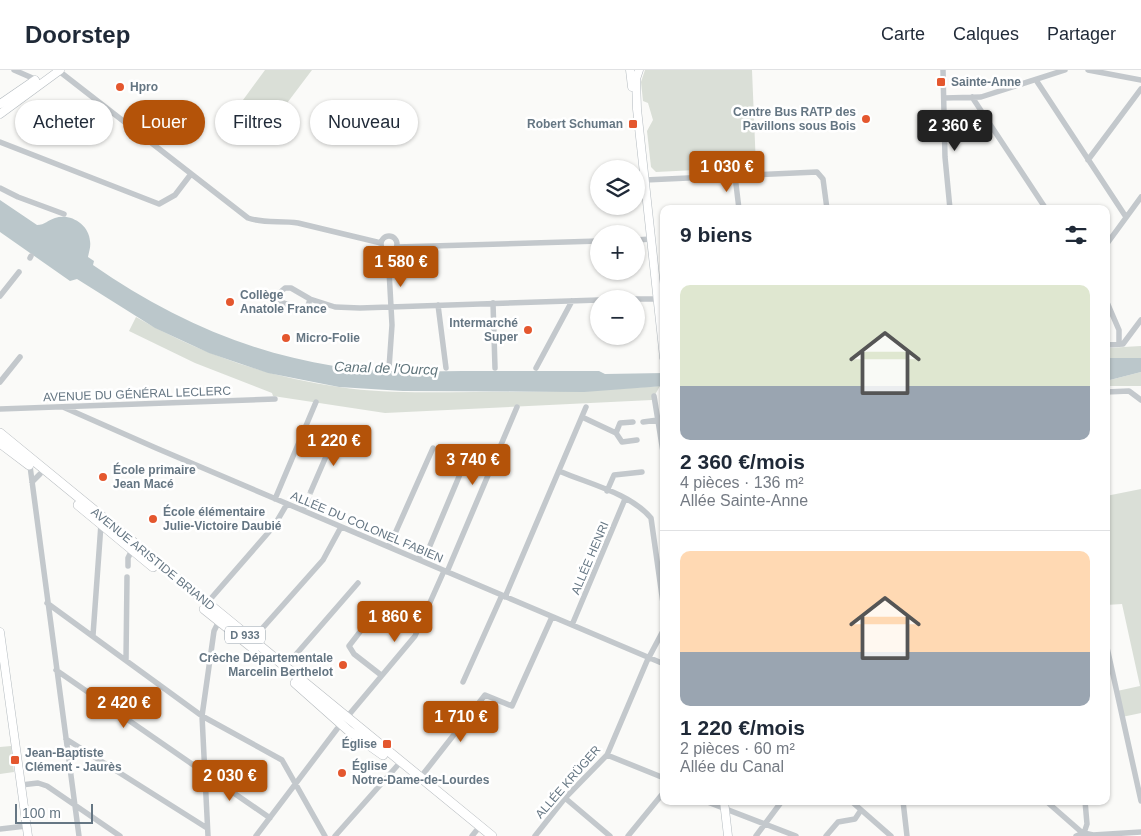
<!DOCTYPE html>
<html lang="fr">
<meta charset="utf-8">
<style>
:root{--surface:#fff;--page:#f2f2f3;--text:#1f2937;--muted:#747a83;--line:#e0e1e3;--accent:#b45309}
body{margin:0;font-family:Helvetica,sans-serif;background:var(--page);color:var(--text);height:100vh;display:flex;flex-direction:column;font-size:19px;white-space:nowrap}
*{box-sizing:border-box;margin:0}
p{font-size:16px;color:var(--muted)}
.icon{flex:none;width:28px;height:28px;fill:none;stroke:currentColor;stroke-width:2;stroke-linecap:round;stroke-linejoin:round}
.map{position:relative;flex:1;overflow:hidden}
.sheet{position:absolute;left:660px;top:135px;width:450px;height:600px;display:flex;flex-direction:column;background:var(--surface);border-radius:10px;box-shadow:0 1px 4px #0004}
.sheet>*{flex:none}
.top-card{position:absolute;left:15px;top:30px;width:475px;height:45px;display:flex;gap:10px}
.buttons{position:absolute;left:590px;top:90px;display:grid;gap:10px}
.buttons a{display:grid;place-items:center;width:55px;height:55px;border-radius:50%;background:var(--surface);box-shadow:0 1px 4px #0004;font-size:25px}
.scale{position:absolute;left:15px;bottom:12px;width:78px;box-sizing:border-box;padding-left:5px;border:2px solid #657683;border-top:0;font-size:14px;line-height:18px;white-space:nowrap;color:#657683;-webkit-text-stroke:4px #fff;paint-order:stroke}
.price{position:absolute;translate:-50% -42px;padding:0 11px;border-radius:5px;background:var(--accent);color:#fff;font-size:16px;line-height:32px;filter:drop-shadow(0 1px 2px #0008)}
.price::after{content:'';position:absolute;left:50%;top:30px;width:15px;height:11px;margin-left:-8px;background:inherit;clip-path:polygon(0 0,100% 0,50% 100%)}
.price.current{background:#222;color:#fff}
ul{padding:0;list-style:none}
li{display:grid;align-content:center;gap:10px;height:265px;padding:0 20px}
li+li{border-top:1px solid var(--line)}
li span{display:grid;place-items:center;height:155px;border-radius:10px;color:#555}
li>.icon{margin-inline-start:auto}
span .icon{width:90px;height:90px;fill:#fffc;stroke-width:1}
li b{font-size:21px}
h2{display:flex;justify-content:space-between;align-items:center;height:60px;padding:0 20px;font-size:21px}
.tag{padding:0 18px;border-radius:22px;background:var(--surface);box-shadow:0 1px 4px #0004;font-size:18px;line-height:45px}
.tag.current{background:var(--accent);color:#fff}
header{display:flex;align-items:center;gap:30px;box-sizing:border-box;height:70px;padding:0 25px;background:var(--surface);border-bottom:1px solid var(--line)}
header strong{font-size:24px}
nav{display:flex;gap:28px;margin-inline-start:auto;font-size:18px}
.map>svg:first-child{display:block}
</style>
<header>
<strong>Doorstep</strong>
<nav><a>Carte</a><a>Calques</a><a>Partager</a></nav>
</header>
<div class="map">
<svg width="1141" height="766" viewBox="0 0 1141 766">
<rect width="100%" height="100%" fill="#fafaf8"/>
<path fill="#dadfd7" d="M265,0h47l-40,53 -29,-23z
M645,0h107l4,97 -100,5 -5,-5 -4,-36 6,-11 -5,-17 -5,-2 -2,-19z
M136,247c63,36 131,60 203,70 45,7 91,5 136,5 62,0 123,-1 185,-6l-8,14 -267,13 -112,-17 -1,-3 -77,-30 -66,-32z
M1141,276v12h-35v-10z
M1141,302v14h-35v-5z
M1141,419v224l-19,4 -5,-26 23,-5 -18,-82 -16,1v-109z
M11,676l3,26 -14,2v-27z"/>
<path fill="#bbc7cb" d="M0,130l37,25c8,0 11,-5 18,-7 16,-5 34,7 35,23 1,6 -1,10 -2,16l6,4 -1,4c73,51 152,87 241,101 43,6 86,6 129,5 45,0 91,0 136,0l6,3 59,-1v13l-80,6 -181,-1 -64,-4 -71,-14 -59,-20 -54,-25 -78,-49 -7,2 -70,-49z
M1106,288h35v14l-35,9z"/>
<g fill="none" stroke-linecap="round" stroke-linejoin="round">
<path stroke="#d5d9db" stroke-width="5.5" stroke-dasharray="5.5 3" stroke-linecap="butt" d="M307,432l4,-11"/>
<defs>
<path id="secondary" d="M630,0l2,17
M639,0l-3,9 1,30 27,249
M0,34l35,-24
M0,44l60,-44
M0,562l28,204
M724,731l4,35"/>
<path id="primary" d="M0,363l492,403
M0,373l29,22
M78,435l75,62
M204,539l50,40
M295,613l54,48 34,24"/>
</defs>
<use href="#secondary" stroke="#b3babf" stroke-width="9"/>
<use href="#primary" stroke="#b5babe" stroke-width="10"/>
<path stroke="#c3c8cc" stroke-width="5.5" d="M14,0l23,10
M943,0l2,87 5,52
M1088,0l53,10
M59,1l189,147c17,6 33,2 50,5l83,20
M1036,10l90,137
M972,27l74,112
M944,28l37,-1 84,-27
M0,72l159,62 16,-9 16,-21
M1088,90l53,-71
M735,106l4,33
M645,110l172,-8 6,7 4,30
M0,118l18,9 46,17
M381 174a8 8 0 1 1 16 0a8 8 0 1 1-16 0Z
M636,170l15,-1
M1106,175l35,-48
M397,177l202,-6
M388,182l4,73 -3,43
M30,188l1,-2
M0,226l19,-24
M310,229l-19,-11h-6l-9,8 7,7 20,6 5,-3 2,-7 25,8 25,1 239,-8
M636,229h20
M1106,230l13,30v14
M493,233l2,65
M438,235l8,63
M1106,275l17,-1 18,-24
M536,298l36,-67
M0,312l20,-25
M1106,322l23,-1 12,9
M654,326l10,62
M63,337l93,41 508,216
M0,339l275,-10
M582,347l34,16
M633,352l-13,1 -4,10 6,9 15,-2
M643,352l15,-2
M30,396l49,370
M559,401c30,13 71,22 92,47l13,92
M32,412l8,-8
M311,421l23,-53 9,-6
M607,421l7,-16 28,-3
M275,429l41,-97
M303,440l4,-8
M389,477l44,-99
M418,489l11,-11 37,-88 -1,-4 -12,-5
M128,496v-8l4,-8
M447,502l70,-165
M505,527l81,-190
M47,533l155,113 80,44 43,76
M207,533l67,-77 13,-22
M373,545l-24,31 5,8 27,21
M572,555l53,-126
M93,565l8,-111
M252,570l71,-80 18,-33
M1106,573l35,158
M126,590l1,-83
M285,597l73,-84
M56,600l214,148
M463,612l39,-87
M66,669l141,89
M607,685l57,23
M420,708l65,-83 27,11 40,-89
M21,715l17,-2 9,3 73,50
M565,728l45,38
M705,731l91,35
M851,731l40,35
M903,731l4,35
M1046,731l40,35
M0,759l26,-3
M1084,763l3,-9 -2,-23
M208,766l-6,-120 12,-85 5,-10
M256,766l81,-107 78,-93 29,-65
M335,766l62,-70
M472,766l4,-5
M535,766l30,-38 42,-43 40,-94 17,-32
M628,766l36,-44
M756,766l26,-35
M826,766l12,-14 17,-3 6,-9
M1076,766l8,-3 9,2 48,-3"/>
<use href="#secondary" stroke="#fff" stroke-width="8"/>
<use href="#primary" stroke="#fff" stroke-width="9"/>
</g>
<g fill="#e4572e" stroke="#fff" stroke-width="2">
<rect x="936" y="7" width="10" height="10" rx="2.5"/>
<circle cx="120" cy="17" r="5"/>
<circle cx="866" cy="49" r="5"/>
<rect x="628" y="49" width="10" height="10" rx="2.5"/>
<circle cx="230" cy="232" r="5"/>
<circle cx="528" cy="260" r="5"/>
<circle cx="286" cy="268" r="5"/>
<circle cx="103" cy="407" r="5"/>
<circle cx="153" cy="449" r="5"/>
<circle cx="343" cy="595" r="5"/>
<rect x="382" y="669" width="10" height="10" rx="2.5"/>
<rect x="10" y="685" width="10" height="10" rx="2.5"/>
<circle cx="342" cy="703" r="5"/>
</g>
<g text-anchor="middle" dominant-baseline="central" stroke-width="5" stroke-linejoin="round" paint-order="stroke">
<rect fill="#fff" stroke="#939fa8" stroke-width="1" x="225" y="556.5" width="40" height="17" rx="4"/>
<g font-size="11" font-weight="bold" fill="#657683">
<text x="245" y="565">D 933</text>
</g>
<g font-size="12" font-weight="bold" fill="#657683" stroke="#fff" text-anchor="start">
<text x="951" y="12">Sainte-Anne</text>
<text x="130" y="17">Hpro</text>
<text x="856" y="42" text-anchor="end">Centre Bus RATP des<tspan x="856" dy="14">Pavillons sous Bois</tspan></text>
<text x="623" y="54" text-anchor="end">Robert Schuman</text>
<text x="240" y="225">Collège<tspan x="240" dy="14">Anatole France</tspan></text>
<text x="518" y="253" text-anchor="end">Intermarché<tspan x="518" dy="14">Super</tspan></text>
<text x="296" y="268">Micro-Folie</text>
<text x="113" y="400">École primaire<tspan x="113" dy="14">Jean Macé</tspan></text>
<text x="163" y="442">École élémentaire<tspan x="163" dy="14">Julie-Victoire Daubié</tspan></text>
<text x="333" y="588" text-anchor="end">Crèche Départementale<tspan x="333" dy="14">Marcelin Berthelot</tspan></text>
<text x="377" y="674" text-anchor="end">Église</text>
<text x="25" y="683">Jean-Baptiste<tspan x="25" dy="14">Clément - Jaurès</tspan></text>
<text x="352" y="696">Église<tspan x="352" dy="14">Notre-Dame-de-Lourdes</tspan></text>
</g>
<g font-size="12" fill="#657683" stroke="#fff">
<text transform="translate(137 324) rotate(-2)">AVENUE DU GÉNÉRAL LECLERC</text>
<text transform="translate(367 457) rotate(23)">ALLÉE DU COLONEL FABIEN</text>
<text transform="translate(590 488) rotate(-67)">ALLÉE HENRI</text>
<text transform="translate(153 489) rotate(39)">AVENUE ARISTIDE BRIAND</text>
<text transform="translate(568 712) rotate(-49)">ALLÉE KRÜGER</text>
</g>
<g font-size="14" font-style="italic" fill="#60757c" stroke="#fff">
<text transform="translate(386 298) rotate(2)">Canal de l'Ourcq</text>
</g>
</g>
</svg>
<div class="buttons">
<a><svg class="icon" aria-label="layers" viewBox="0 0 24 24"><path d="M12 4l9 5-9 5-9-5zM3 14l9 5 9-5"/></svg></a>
<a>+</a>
<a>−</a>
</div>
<div class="scale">100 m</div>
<b class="price current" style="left:955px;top:82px">2 360 €</b>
<b class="price" style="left:727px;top:123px">1 030 €</b>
<b class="price" style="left:401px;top:218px">1 580 €</b>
<b class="price" style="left:334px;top:397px">1 220 €</b>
<b class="price" style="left:473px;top:416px">3 740 €</b>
<b class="price" style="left:395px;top:573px">1 860 €</b>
<b class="price" style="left:124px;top:659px">2 420 €</b>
<b class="price" style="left:461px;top:673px">1 710 €</b>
<b class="price" style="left:230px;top:732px">2 030 €</b>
<div class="top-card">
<a class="tag">Acheter</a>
<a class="tag current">Louer</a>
<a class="tag">Filtres</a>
<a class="tag">Nouveau</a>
</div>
<section class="sheet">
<h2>9 biens<svg class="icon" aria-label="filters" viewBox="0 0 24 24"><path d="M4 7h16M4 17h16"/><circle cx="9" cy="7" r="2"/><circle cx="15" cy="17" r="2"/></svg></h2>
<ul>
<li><span style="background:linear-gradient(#dfe7d0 65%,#9aa5b1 0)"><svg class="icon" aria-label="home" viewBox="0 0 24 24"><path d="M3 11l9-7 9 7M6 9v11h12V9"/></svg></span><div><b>2 360 €/mois</b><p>4 pièces · 136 m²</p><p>Allée Sainte-Anne</p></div></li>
<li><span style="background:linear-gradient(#ffd9b3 65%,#9aa5b1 0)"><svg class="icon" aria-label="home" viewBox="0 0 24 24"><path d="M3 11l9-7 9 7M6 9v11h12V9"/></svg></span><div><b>1 220 €/mois</b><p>2 pièces · 60 m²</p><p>Allée du Canal</p></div></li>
</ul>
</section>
</div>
